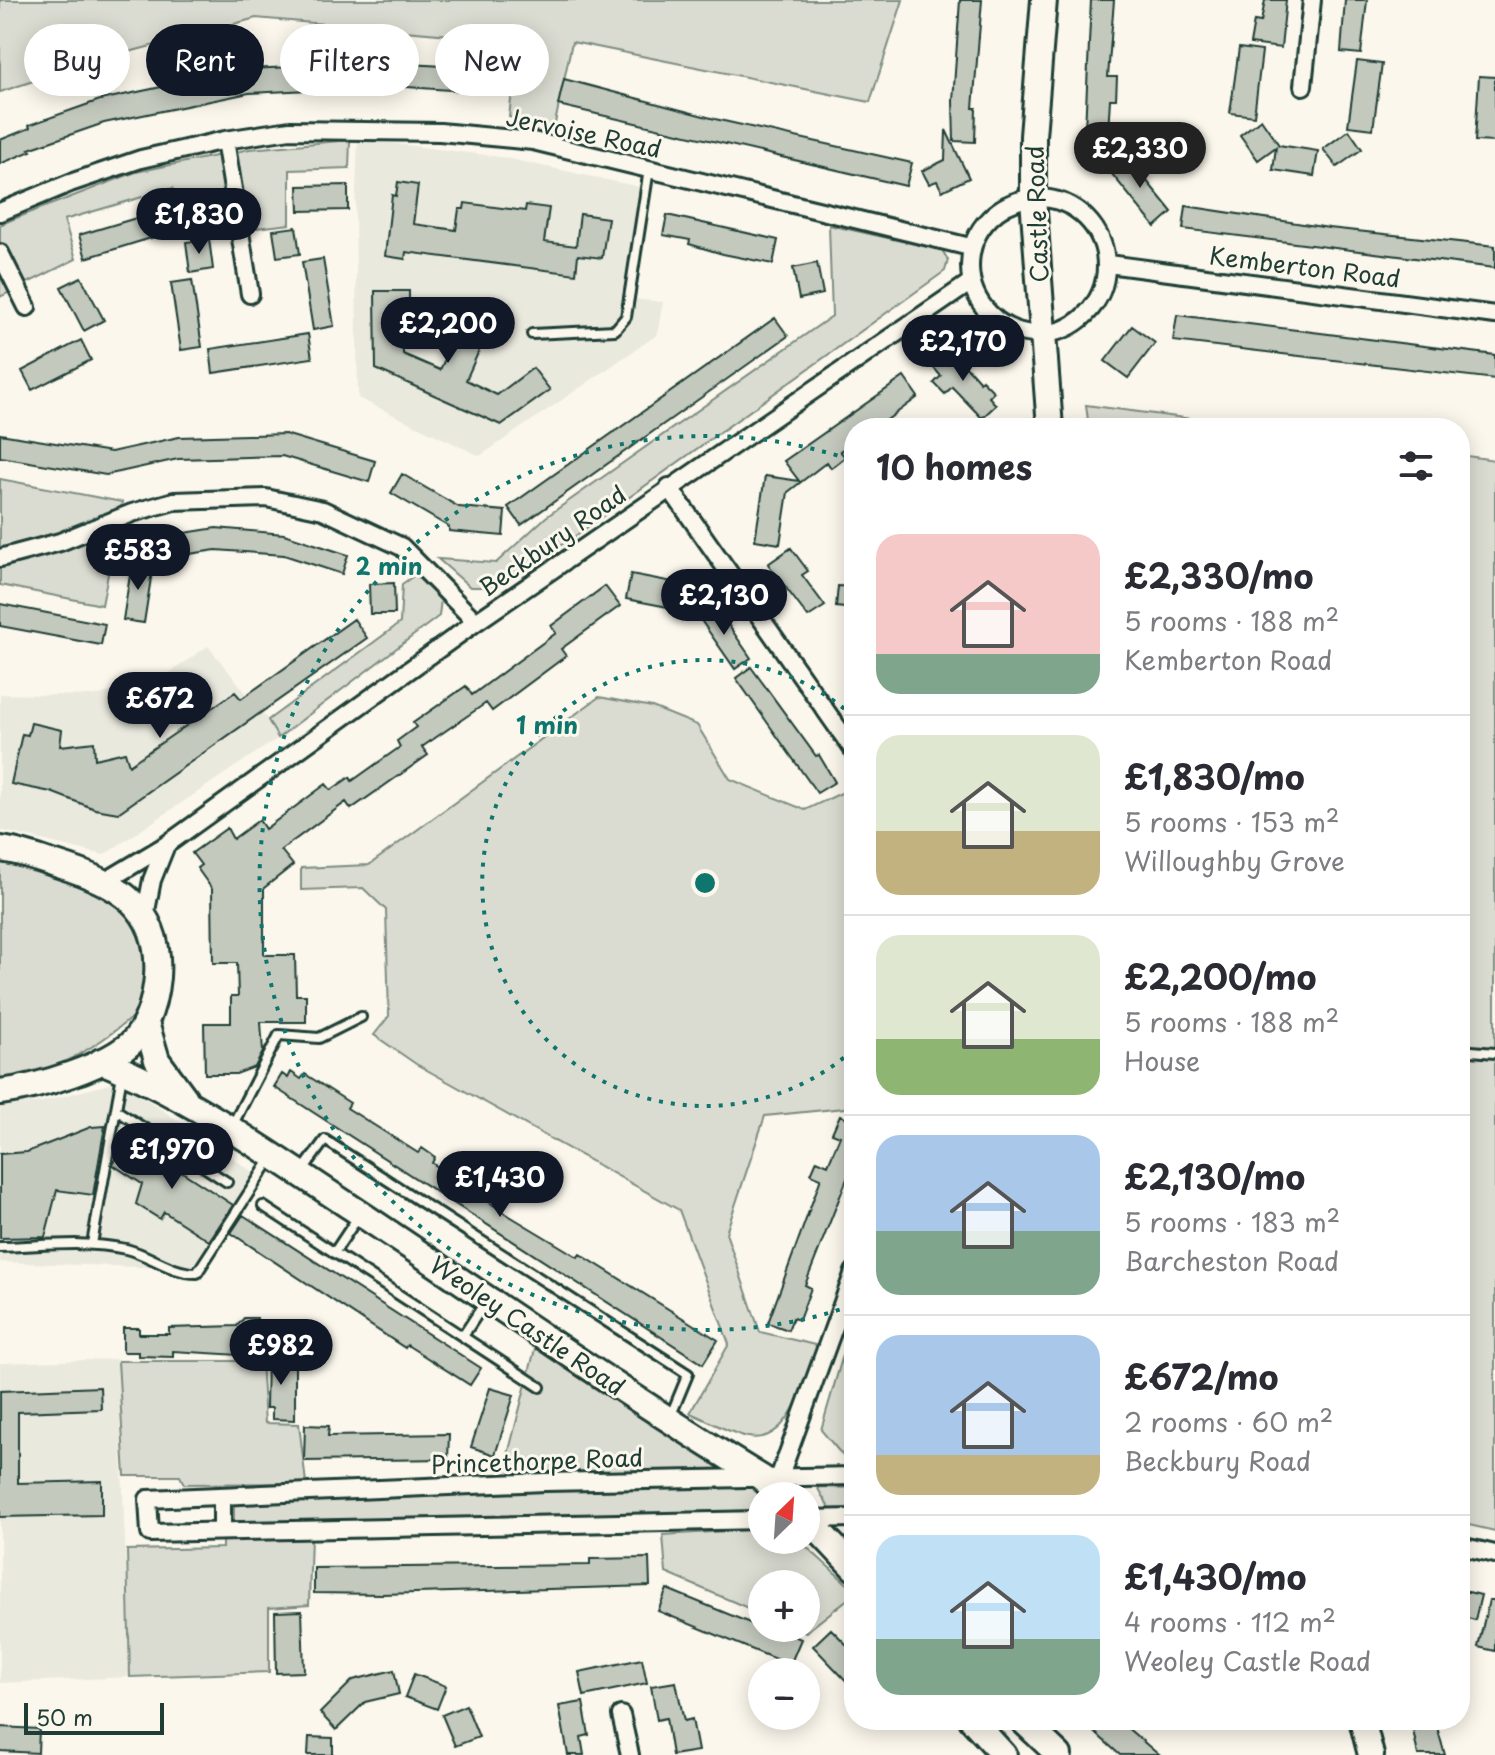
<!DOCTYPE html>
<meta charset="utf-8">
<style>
:root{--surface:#fff;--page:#f2f2f3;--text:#2b2b33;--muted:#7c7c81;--line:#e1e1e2;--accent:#111827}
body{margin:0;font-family:"Playpen Sans",sans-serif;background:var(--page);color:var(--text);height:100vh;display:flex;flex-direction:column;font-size:30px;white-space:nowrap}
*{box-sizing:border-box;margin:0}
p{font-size:26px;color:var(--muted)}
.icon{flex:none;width:44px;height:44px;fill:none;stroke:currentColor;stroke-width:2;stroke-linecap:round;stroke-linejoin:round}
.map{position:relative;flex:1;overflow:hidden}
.drawer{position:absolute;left:844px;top:418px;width:626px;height:1312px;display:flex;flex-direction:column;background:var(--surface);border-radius:32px;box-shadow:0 4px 20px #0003}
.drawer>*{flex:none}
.top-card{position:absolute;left:24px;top:24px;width:700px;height:72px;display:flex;gap:16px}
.needle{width:52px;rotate:25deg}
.fabs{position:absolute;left:748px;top:1482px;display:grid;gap:16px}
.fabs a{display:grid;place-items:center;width:72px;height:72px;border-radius:50%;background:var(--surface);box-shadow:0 4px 20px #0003;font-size:40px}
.scale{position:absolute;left:24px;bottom:20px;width:140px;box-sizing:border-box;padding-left:8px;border:4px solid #1f3d34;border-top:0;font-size:22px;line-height:28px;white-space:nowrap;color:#1f3d34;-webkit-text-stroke:6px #fbf7ec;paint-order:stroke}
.price{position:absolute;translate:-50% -68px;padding:0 18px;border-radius:28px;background:var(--accent);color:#fff;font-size:26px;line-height:52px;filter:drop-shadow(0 2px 4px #0008)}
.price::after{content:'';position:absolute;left:50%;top:48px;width:24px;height:18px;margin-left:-12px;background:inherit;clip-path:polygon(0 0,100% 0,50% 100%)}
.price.active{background:#222;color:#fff}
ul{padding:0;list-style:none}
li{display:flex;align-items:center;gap:24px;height:200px;padding:0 32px}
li+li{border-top:2px solid var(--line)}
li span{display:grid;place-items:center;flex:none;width:224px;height:160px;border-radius:24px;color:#555}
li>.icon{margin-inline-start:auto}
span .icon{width:96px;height:96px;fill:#fffc;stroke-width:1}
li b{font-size:34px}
h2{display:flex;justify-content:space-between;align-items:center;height:96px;padding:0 32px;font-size:34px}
.pill{padding:0 28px;border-radius:36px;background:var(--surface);box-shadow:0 4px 20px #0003;font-size:28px;line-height:72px}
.pill.active{background:var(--accent);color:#fff}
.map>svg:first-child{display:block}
</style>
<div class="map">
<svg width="1495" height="1755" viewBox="0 0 1495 1755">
<rect width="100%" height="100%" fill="#fbf7ec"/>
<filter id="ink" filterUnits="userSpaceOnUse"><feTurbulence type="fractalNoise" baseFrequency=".0125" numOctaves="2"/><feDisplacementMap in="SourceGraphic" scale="16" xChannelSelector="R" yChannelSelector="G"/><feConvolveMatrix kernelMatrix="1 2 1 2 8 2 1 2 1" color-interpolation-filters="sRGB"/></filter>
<g filter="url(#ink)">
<path fill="#eae9de" d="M358,139l143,18 148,32 -17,110 31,3 -6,33 -177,121 -122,-58 -3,-181z
M208,646l60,74 10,18 -174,117 -104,-25v-136l94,2 65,-16z
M120,1081l143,98 -68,90 -195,-7v-156l41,-4z
M118,1359l12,318 -130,6v-320z"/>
<path fill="#dbdcd1" stroke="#7d8c82" stroke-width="2" d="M0,0h903l-33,102 -298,-60 -18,86 -45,-11 9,-76 -262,-23 -172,46 -84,28z
M350,140l-1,28 -59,2v54l-104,12 -13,-48 -109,32 12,39 -76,38v-72l11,-5 125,-48 114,-23z
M829,225l113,25 6,10 -3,11 -374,268 -80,48h-21l-32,-28 58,4 50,-46 286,-201z
M1086,405l174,23h-171z
M1460,455l35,5v1071l-35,-8z
M0,479l122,23 -20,103 -102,-20z
M415,575l26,24 -2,17 -161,122 -10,-18 132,-97 2,-39z
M599,697l53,10 45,18 33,54 75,31 49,-23v320l-89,9 -39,117 34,99 59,14c-13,30 -28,100 -71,91 -19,-4 -40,-17 -58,-24l39,-69 -50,-134 -263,-146 -42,-29 15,-19 -3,-106 -23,-22 -62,2v-22l68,-3z
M0,851l106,33 45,56 -8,68c-43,37 -85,65 -143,73z
M536,1345l203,126 -236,3z
M843,1355l11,3v99l-11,-1 -22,-26z
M118,1361h143l4,62 34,1 7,59 -122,1 -4,-8h-55z
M753,1484l9,14v12l-528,17v-26z
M817,1487l37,1v25h-22z
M762,1529v11h37l55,50v4l-48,38 -10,-4h10v-44h-44v30l-96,-41 -3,-38z
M222,1533l89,1 -2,71 -40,3v64l-139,5 -3,-127 95,-2z"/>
<path fill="#c4c9be" stroke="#1f3d34" stroke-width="2" d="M960,0h22l-9,108h3l-1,34 -21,-1 -1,-40z
M1091,0h23l-6,77h9l-1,22h-6l-4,68 -11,-16h-11z
M1265,0h21l-5,48 -31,-4 4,-23 7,1z
M1345,0h22l-6,54 -20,-2z
M1239,48l23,3 -8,65 -24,-3z
M1357,61l25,3 -9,65 -25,-3z
M392,63l119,7 -3,24 -116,-8 -143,7 -145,30 -75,26 2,2 -31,13v-24l30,-12 -1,-3 71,-25 146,-31z
M1479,76l16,1v65l-20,-1z
M564,79l151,40 197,44 -6,23 -348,-81z
M1261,119l18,26 39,6 -4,25 -41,-6 3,-23 -18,13 -18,-25z
M946,130l23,48 -27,13 -5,-10 -8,3 -7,-13 23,-11z
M1349,130l13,19 -25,18 -14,-18z
M1125,154l47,58 -17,15 -48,-59z
M398,182l20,3 -5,39 43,6 3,-21h5l1,-6 60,8 1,-6 23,3 -5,34 32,4 4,-32 28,4 -6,40 -24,-3 -2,19 -170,-22 -1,7 -20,-3 7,-61 4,1z
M348,185v25l-49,1 -1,-25z
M1186,206l143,22 166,18v22l-312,-39z
M170,208l7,22 -91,28 -7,-23z
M667,215l111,25 -5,24 -50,-10 -34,-10 1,-4 -27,-5z
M296,227l4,27 -23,3 -4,-27z
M209,239l4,30 -23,4 -4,-31z
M323,259l11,67 -21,4 -11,-68z
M817,263l6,31 -24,5 -6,-31z
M81,277l23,43 -20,11 -23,-44z
M192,280l10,67 -21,3 -10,-67z
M375,291h34v16h-6v47l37,16 24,-53 25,11 -23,52 31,15 36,-27 17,22 -49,35 -125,-56z
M1177,315l318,40v24l-322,-38z
M775,318l13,18 -267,189 -13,-18z
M1132,326l23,17 -27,35 -23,-17z
M308,334l4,24 -99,15 -3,-24z
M81,340l10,20 -59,30 -10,-19z
M949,347l31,35 2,-2 12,12 -5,5 7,8 -14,13 -30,-31 -7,7 -11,-11 7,-7 -10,-11z
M904,377l14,20 -42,31h-22v13l-14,10 5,6 -14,11 -4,-6 -39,30 -8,52 -25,-4 10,-64 34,5 -15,-20z
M0,434l111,18 68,-15 106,-3 90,27 -6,21 -87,-26 -104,3 -72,16 -106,-18z
M402,474l57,33 46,4 -2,25 -54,-5v-4l-58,-34z
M216,528l68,6 64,21 -6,19 -58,-19 -68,-5 -54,8 -3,-21z
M791,548l17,23 -6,4 23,31 -17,11 -40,-53z
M132,562l21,3 -9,58 -21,-3z
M631,574l63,12 -5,25 -63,-12z
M394,583l1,31h-25l-1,-30z
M605,586l15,20 -59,43 5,7 -74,55 -6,-8 -64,44 6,8 -77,54 -5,-7 -65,48 12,15 -29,23v67h31l1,40h10v27h-45l2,30 -8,15 -19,7h-31l-1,-51h27v-27h7l-1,-33h-24l-1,-74 -15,-21 4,-3 -9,-12 35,-25 6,11 26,-19 6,9 61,-45 5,6 19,-13 2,4 48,-34 -3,-6 19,-14 -3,-4 53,-37 6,9 84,-62 -5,-7z
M838,586l16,1v22l-18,-2z
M0,604l105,20 -4,21 -101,-19z
M714,604l37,54 -16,11 -37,-53z
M354,619l13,19 -249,175 -23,-4 -44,-17 -40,-8 11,-50 6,1 3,-12 31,7 -2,16 34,-4 1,17 30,-7 4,13 106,-73 6,7z
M751,667l65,89 3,-1 16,27 -18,11 -81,-115z
M291,1072l10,7 4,-5 45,29 -3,5 71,45 4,-5 13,9 -3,6 76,52 70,42 2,-3 138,86 -15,24 -429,-277 8,-13 6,4z
M854,1103v58l-49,124 6,3 -12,32 -6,-2 -5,12 -20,-7 53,-145 -10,-4 6,-14 11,5 12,-29 -8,-3 8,-18 7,4z
M105,1126l-12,69 -36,-5 -12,47 -45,1v-84l27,-2 64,-25z
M127,1136l106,69 -24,36 -45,-29 -4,7 -24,-15 6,-20 -29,-19z
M243,1215l238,153 -11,17 -63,-40 -2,3 -174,-115z
M244,1318h13l-1,38 -83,-5v6l-35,-1v-4h-15v-24h16v6h30v-6l68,-2z
M267,1356h28v64l-23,-1v-11h-6z
M100,1387l1,22 -83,3v71l84,-2v34l-102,2v-126z
M490,1388l24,7 -19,60 -24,-8z
M305,1425l24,1 -1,10 121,-2 -1,25 -144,2z
M649,1558l1,28 -268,8 -68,-1v-25l276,-3v-6z
M667,1589l95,39h13l26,11 -11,26 -132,-54z
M1460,1590l21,5 -6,25 -15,-4z
M1489,1600h6v51l-17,-4z
M302,1611l2,61 -28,1 -1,-61z
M831,1629l23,23v37l-41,-43z
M642,1659l5,24 -63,13 -5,-24z
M394,1670l5,24 -34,8 -29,28 -16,-17 33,-33z
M414,1674l32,12 -9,23 -32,-12z
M676,1682l8,39 8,-2 6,32 -26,4 -6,-37 -9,2 -6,-34z
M583,1702l6,33 -8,2 3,18h-16l-9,-49z
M466,1705l13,32 -24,9 -13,-31z
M1081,1720h37l41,35h-39z
M1411,1720h24l10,35h-27z
M0,1727l39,2 -1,24 -38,-2z
M309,1737l24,1v17h-25z"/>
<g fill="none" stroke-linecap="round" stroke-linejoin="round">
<defs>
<path id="lane" d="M532,334l83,-4 11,-13 23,-148
M1460,1050l35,3
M116,1110l111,72
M232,1126l47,-91 40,3 42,-21
M303,1170l22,-30 363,234 -17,41
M263,1206l277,181
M92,1244l30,-169
M0,1247c42,-1 85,-7 126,2 25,6 44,24 71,24l75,-116
M334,1253l26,-39
M463,1336l23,-35"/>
<path id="street" d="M1303,86l9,-86
M225,140l25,154
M970 266a68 68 0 1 1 136 0a68 68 0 1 1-136 0Z
M0,212l70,-29 71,-24 84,-19 65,-10 150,2 93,9 437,106
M0,253l27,54
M1108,264l387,51
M669,487l185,264
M0,558l60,-16 72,-29 42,-12 92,-3 57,12 79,37 74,75
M106,881l60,-36 310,-223 495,-340
M145,916l7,-36 14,-35
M779,1478l75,-206
M222,1497v34
M806,1519l48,-1
M762,1520l-612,13 -2,-34 397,-17 309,-6
M1460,1546l35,8
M621,1715l9,40"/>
<path id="secondary" d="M1044,0l-11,136v62l17,230
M0,849c20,2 40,10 59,16 58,18 103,42 98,112 -2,21 -8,45 -22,62 -24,27 -100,49 -135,53
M146,1023l11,37 28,38
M101,1061c90,36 170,94 251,147 136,90 270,185 410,270l20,18
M806,1517l48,51
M972,1720l32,35
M1022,1720l37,35
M1362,1720l9,35"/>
</defs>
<use href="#lane" stroke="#1f3d34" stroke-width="14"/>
<use href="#street" stroke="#1f3d34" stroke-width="22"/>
<use href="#secondary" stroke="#1f3d34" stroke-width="30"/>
<use href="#lane" stroke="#fbf7ec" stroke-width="8"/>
<use href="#street" stroke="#fbf7ec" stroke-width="16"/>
<use href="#secondary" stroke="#fbf7ec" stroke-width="24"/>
</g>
</g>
<g fill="none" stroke="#0f766e" stroke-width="4" stroke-dasharray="4 8">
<path d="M853 1050A223 223 0 1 1 853 716"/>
<path d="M851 1306A447 447 0 1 1 851 460"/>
</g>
<g text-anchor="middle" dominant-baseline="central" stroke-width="6" stroke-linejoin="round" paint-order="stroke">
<g font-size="24" fill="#1f3d34" stroke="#fbf7ec">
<text transform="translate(584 132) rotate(12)">Jervoise Road</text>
<text transform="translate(1036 214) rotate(-92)">Castle Road</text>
<text transform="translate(1305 266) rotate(7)">Kemberton Road</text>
<text transform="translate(552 540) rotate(-35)">Beckbury Road</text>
<text transform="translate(528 1325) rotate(34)">Weoley Castle Road</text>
<text transform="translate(537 1460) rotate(-2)">Princethorpe Road</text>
</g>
</g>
<circle cx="705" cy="883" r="12" fill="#0f766e" stroke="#fbf7ec" stroke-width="4"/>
<g font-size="24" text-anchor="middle" font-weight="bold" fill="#0f766e" stroke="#fbf7ec" stroke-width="6" stroke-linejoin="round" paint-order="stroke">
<text x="389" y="575">2 min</text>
<text x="547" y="734">1 min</text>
</g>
</svg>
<div class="fabs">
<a><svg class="needle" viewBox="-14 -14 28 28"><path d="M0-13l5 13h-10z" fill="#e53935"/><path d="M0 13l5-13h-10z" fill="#7c7c81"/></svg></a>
<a>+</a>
<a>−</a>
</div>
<div class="scale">50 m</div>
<b class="price active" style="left:1140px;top:190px">£2,330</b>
<b class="price" style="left:199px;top:256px">£1,830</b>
<b class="price" style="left:448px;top:365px">£2,200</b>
<b class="price" style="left:963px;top:383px">£2,170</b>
<b class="price" style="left:138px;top:592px">£583</b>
<b class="price" style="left:724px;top:637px">£2,130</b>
<b class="price" style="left:160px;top:740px">£672</b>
<b class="price" style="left:172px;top:1191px">£1,970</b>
<b class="price" style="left:500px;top:1219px">£1,430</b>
<b class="price" style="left:281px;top:1387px">£982</b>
<div class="top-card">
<a class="pill">Buy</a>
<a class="pill active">Rent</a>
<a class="pill">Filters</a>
<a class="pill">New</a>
</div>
<section class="drawer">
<h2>10 homes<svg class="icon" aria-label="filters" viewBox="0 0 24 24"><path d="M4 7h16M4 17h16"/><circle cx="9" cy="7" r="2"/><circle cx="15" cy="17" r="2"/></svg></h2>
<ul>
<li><span style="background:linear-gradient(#f6c9c9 75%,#7fa58c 0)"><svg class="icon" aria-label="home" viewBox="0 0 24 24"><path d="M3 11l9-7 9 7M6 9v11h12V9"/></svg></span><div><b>£2,330/mo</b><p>5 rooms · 188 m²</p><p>Kemberton Road</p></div></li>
<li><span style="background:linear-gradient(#dfe7d0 60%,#c2b280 0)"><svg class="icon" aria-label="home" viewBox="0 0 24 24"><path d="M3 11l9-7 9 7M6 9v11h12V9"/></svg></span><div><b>£1,830/mo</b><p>5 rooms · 153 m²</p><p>Willoughby Grove</p></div></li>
<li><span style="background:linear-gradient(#dfe7d0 65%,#8fb573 0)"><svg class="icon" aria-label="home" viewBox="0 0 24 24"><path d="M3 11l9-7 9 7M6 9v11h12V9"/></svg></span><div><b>£2,200/mo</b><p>5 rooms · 188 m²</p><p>House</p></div></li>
<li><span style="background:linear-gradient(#a9c7e8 60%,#7fa58c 0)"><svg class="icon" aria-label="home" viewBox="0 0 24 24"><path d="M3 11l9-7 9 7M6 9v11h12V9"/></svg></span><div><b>£2,130/mo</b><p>5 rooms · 183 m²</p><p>Barcheston Road</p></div></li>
<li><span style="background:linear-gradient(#a9c7e8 75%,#c2b280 0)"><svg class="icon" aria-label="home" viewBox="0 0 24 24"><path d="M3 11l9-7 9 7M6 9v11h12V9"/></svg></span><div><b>£672/mo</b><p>2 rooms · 60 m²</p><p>Beckbury Road</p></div></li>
<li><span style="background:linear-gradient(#bfe0f5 65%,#7fa58c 0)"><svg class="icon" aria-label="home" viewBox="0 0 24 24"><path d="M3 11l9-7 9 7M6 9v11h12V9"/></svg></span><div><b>£1,430/mo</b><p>4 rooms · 112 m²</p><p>Weoley Castle Road</p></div></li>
</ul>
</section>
</div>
